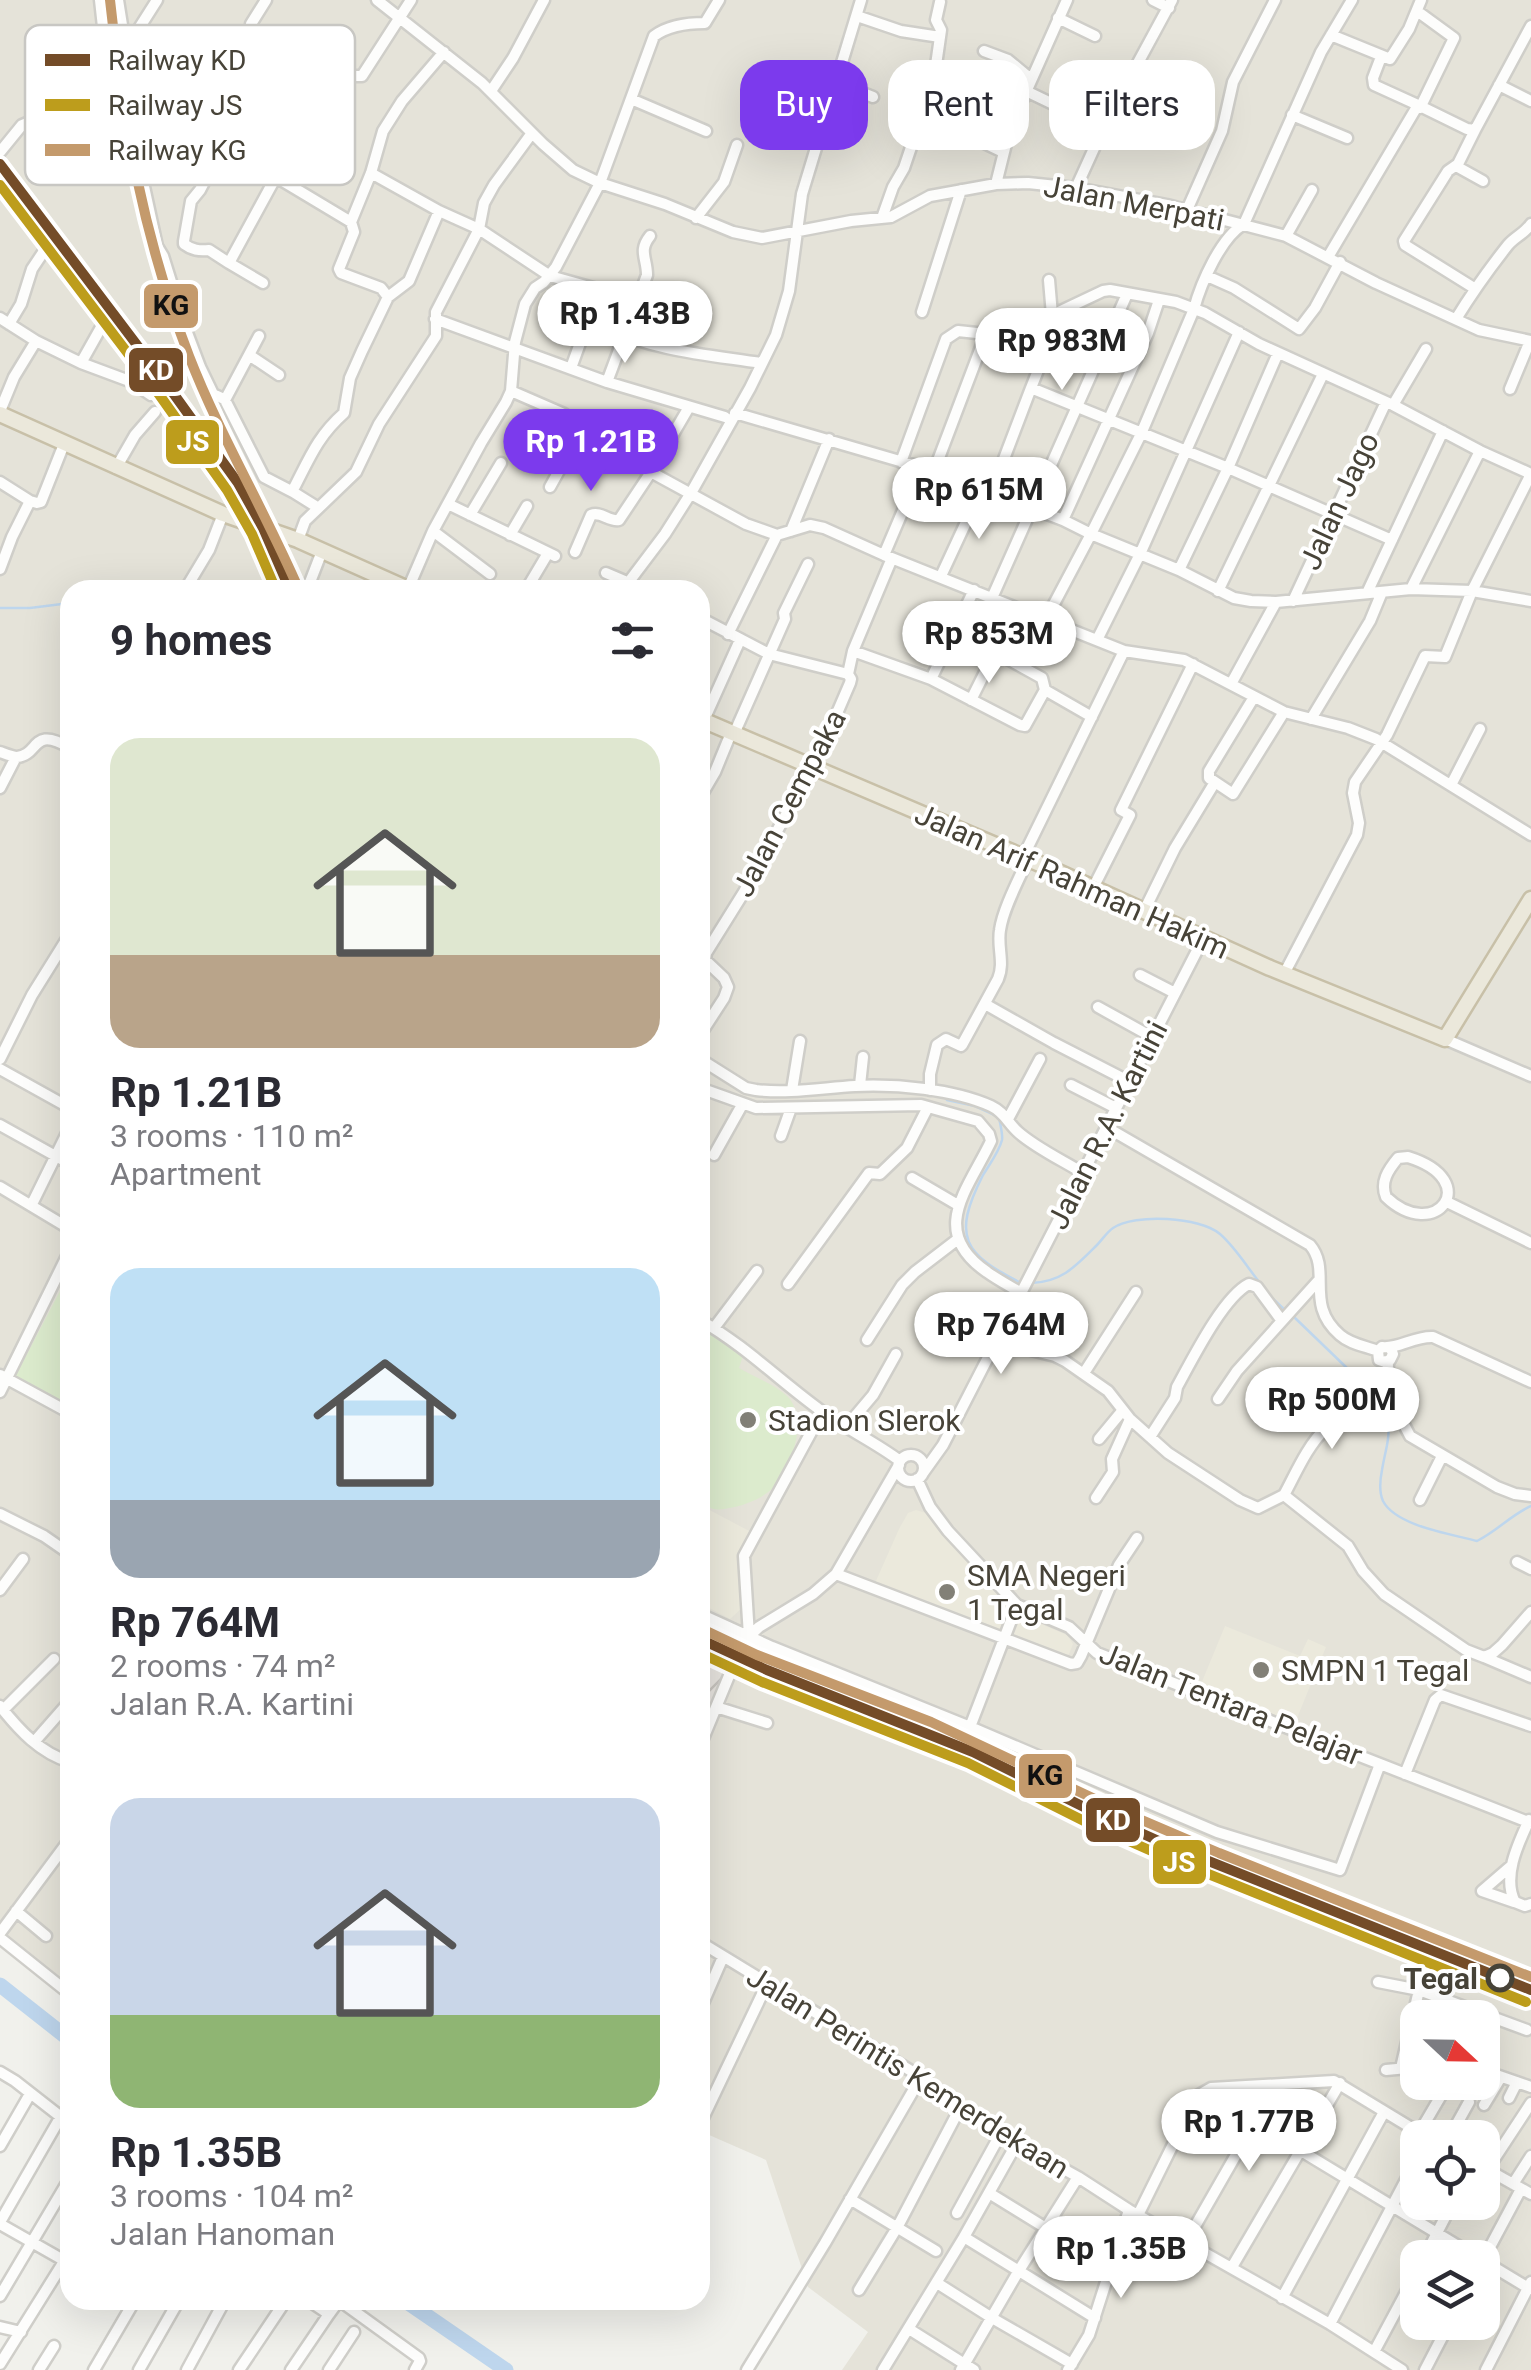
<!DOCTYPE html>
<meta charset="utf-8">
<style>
:root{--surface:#fff;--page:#f2f2f3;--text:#2b2b33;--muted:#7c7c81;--accent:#7c3aed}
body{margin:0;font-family:Roboto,sans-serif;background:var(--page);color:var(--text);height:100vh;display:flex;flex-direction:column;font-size:38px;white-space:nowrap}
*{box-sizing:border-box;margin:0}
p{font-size:32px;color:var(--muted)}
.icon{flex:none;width:55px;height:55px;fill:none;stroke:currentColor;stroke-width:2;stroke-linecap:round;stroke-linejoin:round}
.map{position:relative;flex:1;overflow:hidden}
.details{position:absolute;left:60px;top:580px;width:650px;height:1730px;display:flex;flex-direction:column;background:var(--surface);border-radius:30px;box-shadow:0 10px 40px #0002}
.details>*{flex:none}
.top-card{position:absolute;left:740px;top:60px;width:640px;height:90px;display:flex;gap:20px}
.needle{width:65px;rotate:112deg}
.controls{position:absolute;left:1400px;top:2000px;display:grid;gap:20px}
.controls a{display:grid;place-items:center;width:100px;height:100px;border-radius:20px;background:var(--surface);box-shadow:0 10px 40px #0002;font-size:50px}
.price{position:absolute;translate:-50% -85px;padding:0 22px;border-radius:35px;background:#fff;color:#222;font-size:32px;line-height:65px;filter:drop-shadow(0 2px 5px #0008)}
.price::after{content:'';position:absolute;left:50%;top:60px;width:30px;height:22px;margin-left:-15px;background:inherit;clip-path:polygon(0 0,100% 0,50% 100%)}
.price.active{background:var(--accent);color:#fff}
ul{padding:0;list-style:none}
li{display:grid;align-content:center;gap:20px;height:530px;padding:0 50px}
li span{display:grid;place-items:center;height:310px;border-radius:30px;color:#555}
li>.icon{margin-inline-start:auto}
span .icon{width:180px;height:180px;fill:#fffc;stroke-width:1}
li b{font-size:42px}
h2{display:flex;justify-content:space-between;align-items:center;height:120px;padding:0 50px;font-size:42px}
.pill{padding:0 35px;border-radius:30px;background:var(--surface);box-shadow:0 10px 40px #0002;font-size:35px;line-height:90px}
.pill.active{background:var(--accent);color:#fff}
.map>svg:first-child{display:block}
</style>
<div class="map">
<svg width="1531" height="2370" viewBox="0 0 1531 2370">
<defs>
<pattern id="industrial-furrows" width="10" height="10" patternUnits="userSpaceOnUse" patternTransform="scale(2.5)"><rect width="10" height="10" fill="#e5e2dd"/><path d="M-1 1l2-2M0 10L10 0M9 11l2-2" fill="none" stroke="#c6c3be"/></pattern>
</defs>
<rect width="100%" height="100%" fill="#f1f1ec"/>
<path fill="#e5e3d9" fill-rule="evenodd" d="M0,0h1531v2370h-689l26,-38 -60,-45 -42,-127 -66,-29v-1541h-630v1400l-70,-50zM1418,2018h64v64h-64zM1418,2138h64v64h-64zM1418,2258h64v64h-64z"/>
<path fill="url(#industrial-furrows)" d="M700,1654l30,15 -30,68z"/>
<path fill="#ebe9dc" d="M700,1505l53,28 -13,21 3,53 -13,12 -30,-16z
M916,1510l13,4 47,57 41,43 50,21 6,9 -4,10 -4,3h-13l-177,-74 24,-54 9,-16z
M1225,1626l75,30 8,-17 18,8 -31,76 -94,-39z"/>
<path fill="#dcebcd" d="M70,1272v135l-55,-30z
M710,1326l35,24 -6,18c15,9 35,16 48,28 23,22 4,74 -15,93 -11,10 -28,17 -43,19 -3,1 -12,2 -15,1 -5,-1 -9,-5 -14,-8v-158z"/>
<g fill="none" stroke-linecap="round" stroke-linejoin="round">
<path stroke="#bed6ed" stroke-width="2.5" d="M0,608h30l40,-5
M947,1100l28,6 24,11c1,7 4,17 3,23 -3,12 -13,25 -19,35 -32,63 -19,79 40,109
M1031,1283c31,-1 45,-17 66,-38 5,-5 10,-13 16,-17 22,-15 87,-11 107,6 16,14 27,33 40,49
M1268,1294l19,18
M1294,1317l81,78
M1380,1400c14,36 8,35 2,70 -2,10 -3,22 1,31 13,25 68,33 94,40 20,-10 34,-26 54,-35"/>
<path stroke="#bed6ed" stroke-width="15" d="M0,1985l70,55
M404,2300l102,70"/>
<defs>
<path id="minor" d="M100,0l8,72
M118,0l8,50
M377,0l105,83 61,61 30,26 27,13 65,21 68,28 29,6 89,-17 40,-4 39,-21 66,-12 32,-1 48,5 91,17 119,31 90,47 103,47 52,11
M1153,0l16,8
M1352,0l-31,52 -77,172c-23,13 -43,59 -50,85l-53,125 -50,100 88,36 55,28 17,3 25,1 135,-13 61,2 59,-117
M940,2l-4,18 5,10 -1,7
M1417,11l37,27 -34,70
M857,16l44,15 39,6 -6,42 -30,89 -11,19 -11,31
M1058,18l37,18
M137,34l29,22 59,53 -13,23 66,41
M250,34l1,-10 15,-24
M1331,35l59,24 19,-30 12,-29
M984,51l24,9 23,19
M122,55l9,72 26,119 6,10 23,74 14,37 13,27 11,5
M1381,57l-8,21 1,7 44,20
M837,83l36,14
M1499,85l32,16
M491,91l22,-33 31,-58
M1026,91l77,37
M631,99l75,32
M774,111l49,19
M1292,115l55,23
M34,120v-7l26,-36
M957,125l23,16 23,11
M50,128l25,17
M226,140l-26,50 -9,11 -7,40v3c8,6 15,7 25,6l20,13 49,-90 55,-72 -2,-4 19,-21h12l49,-76
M0,152l22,-27 12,-5 16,8 67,-65 40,-63
M1456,166l27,15
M0,171l42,53 142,194
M371,173l68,38 40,18 71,47 65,18 -9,33c47,24 104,28 155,36
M276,177l75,45
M996,184l14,-56 57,-128
M1076,188l30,-66 66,-122
M1187,210l35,-79 11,-49 42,-82
M696,218l28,-36 13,-37
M1286,236l26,-46
M1328,257l90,-152 49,24 8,1 56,-104
M229,263l34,20
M1207,276l27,12 65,41 16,-21 25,-46
M1049,280l3,35
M1474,288l-69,-43 -1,-4 44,-70 10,-7 17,-34
M388,297l-7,-9 -40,-15 -2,-4 15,-37 -3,-10 20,-49 12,-42 19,-30 42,-49
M922,312l39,-122
M0,318l36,23 -22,36 -14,34
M435,319l172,63 118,35
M1456,319c16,-26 33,-50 52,-74 8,-9 16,-11 23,-21
M9,324l12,-20 11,-35 20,-30
M259,336l-34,64 39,77 29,15
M36,341l45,22 51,19 19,13 15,-3
M249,355l30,20
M81,363l27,-48
M571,368l13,-36
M607,382l40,-107c0,-17 -9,-24 3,-39
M1031,388l30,-76
M1510,389l20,-48
M511,391l53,23 52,39 130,71 31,11 33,-10 14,3 60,27 240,96 -101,206
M1393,405l33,-56
M735,413l199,58 129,49 28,14 -45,85
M901,462l45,-123 12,-8 28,3 41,-7 76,-36 7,-1 66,12 29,11 54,31 134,61 87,46 51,23
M116,468l19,-33 20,-23
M934,471l52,-137
M0,482l30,19
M550,487l33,-60
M991,493l40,-105 197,80 164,72
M448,504l107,52
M317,507l-24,-15 1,-4c16,-31 24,-52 50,-75l6,-35 12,-27 26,-54 21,-16 30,-70
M470,515l31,-52
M1063,520l85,-187 11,-33
M255,526l17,26 11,38
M433,531l57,43
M791,531l38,-92
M510,535l17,-29
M298,540l7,-19 51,-49 23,-48 57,-88v-24l43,-83 5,-26 10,-18 38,-52
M575,552l16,-37c10,-4 18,7 28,5l32,-48 38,-65
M884,555l37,-87
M0,569l12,-32 18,-36 7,2 4,-1 23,-58
M1179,570l49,-102 50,-115
M606,573l40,17
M941,576l40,-86
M628,583l37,-49 26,-41 59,-105 26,-53 13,-44 13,-97 59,-194
M408,589l25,-58 48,-88 25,-41 5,-11 4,-49 10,-38 10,-16 9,-6 12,-15 44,-84 54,-147c15,-11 33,-13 51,-13l14,-23
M1411,589l69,-138
M185,590l24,-40 14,-36
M307,590l15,-39
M526,590l22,-37
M1218,591l105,-217
M1367,593l76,-162
M992,598l135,-304
M1293,601l93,-199
M704,620l65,34 79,20
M728,634l49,-99
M1097,640l43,-86 99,-222
M853,651l78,28 89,46 5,1 20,-36 47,27
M1124,651l60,9 100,52 64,16 28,11 155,96
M931,679l43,-89
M1231,684l45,-82
M1254,697l-45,74v7l24,16 51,-82
M971,700l19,-38 5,-4 7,-2 40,22 3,12
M1311,719l59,-98 12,-29
M704,720l36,-80
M734,734l51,-115 -1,-6 24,-49
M0,752c3,1 13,5 17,5 23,-2 14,-32 53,-9
M1451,785l29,-56
M0,788l16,-31
M701,796l14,-24 16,-39
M1093,888l37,-73 -9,-5 72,-146
M1144,911l31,-63 40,-66
M1284,974l73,-139 2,-12 -6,-30 2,-11 32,-47 38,-79 20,1 27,-66 59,10
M1140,975l35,18
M985,1004l69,39 76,39
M1098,1007l54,30
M700,1035l24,-37 4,-11 -4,-9 -19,-18 1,-7 38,-61 78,-144 28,-65 1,-4 -3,-5 5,-23 39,-93
M1445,1039l86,37
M0,1059l32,-64 38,-61
M700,1059l46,29 10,2c32,4 66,-2 99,-4 41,-2 98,3 136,20 13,6 17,17 27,26 18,16 44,28 65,41
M0,1069l70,39
M860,1085l3,-28
M1071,1085l45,23
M700,1088l56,20 165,-3 57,16 11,13 2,7c-22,47 -64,90 -4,131 11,8 23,14 34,21
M792,1090l8,-49
M930,1090v-16l7,-29 9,-6 15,7 1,-1 36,-66c7,-16 -1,-32 2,-49 3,-21 19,-51 28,-71
M1008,1119l32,-60
M0,1125l70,39
M1106,1127l204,118c22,26 -6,59 30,90 10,9 25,11 38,16
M781,1136l10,-28
M714,1155l28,-50
M1408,1157c77,24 27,87 -22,40 -6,-15 2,-27 12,-39z
M912,1178l46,27
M0,1187l70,42
M1447,1202l84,41
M32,1204l38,-77
M788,1284l81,-111 11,1 27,-26 21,-41
M700,1320c44,25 80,61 120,90 26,19 55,32 80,51
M714,1328l43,-57
M867,1340l35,-55 13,-13 43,-33
M997,1340l18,6 40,10 10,5 43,30 22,28 38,34 72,47 18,8 26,-13 64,51 15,25 21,23 82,56 18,7 9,-4 9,-8 29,-33
M1391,1349l2,5 -3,6 -5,2 -6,-2 -1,-9 4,-4c17,2 32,-11 51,-10l98,45
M1084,1373l52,-81
M0,1375l70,38
M1387,1382l12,33 11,21 87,51 18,7 16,2
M0,1392l70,-142
M1218,1399l19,-28 81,-90
M846,1427l27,-32 23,-41
M1150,1437l25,-39 2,-11c15,-27 46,-90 72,-103l8,3 25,34
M1099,1439l24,-29
M898 1468a13 13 0 1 1 26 0a13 13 0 1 1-26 0Z
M923,1473l20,-28 260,-506
M917,1479l13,28 18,24 69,74 52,22 28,26 431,169
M1284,1495c12,-22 23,-49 42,-67 31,-31 62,-6 62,-67
M1096,1498l17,-26 -1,-13 18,-40
M1420,1500l22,-44
M0,1514l44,22 26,18
M1517,1562l14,7
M836,1574l235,90 6,-1 4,-7 38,-91 18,-27
M0,1590l23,-31
M700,1614l72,33 198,80 247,105 123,38 40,-106
M749,1636l-5,-80 78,-144
M1484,1657l47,20
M0,1706c19,24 40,47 70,56
M716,1707l51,16
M3,1710l51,-51
M970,1727l47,-122
M34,1742l36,-41
M700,1746l43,-104 16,-15 54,-33 23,-20 63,-109
M1405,1774l30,-74 6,-5 90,31
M1529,1820c-11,24 -27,57 -14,82l10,4 6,-2
M1482,1891l29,-25
M1482,1891l32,11
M16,1911l30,25
M0,1933l70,-94
M0,1938l70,56
M700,1942l221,135 39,31 57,35 61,34 51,33 201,114 72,46
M1378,1982l41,8 108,40
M700,2010l23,-53
M1401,2068l18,-78
M1386,2070l32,-3
M1482,2070l49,17
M0,2072l15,9 55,43
M1509,2098l8,-16
M1484,2105l17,-28
M703,2118l64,-134
M1255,2123l223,135
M1419,2133l30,-51
M1449,2138l20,-36
M0,2146l30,-52
M1483,2167l48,27
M1487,2170l44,-67
M1513,2184l18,-28
M989,2193l120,74
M850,2199l86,52
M957,2213l44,-80
M1138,2215l59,-119 14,-8 123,-7 94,57
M0,2222l60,-104
M0,2224l65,37
M964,2237l131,81
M1186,2242l90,-157
M1424,2258l29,-56
M1482,2260l48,29
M1482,2262l39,-73
M1232,2267l108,-184
M937,2283l55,35 80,46
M859,2290l39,-64 62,-118
M0,2296l70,-118
M1282,2298l102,-186
M329,2314l8,-11h6l76,55 1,3 -5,9
M1330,2324l88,-167
M0,2327l21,5
M909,2329l65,41
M1374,2352l44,-82
M0,2364l70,-112
M39,2370l15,-24
M94,2370l41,-70
M139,2370l40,-70
M187,2370l38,-70
M239,2370l47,-70
M291,2370l38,-56 -21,-14
M329,2370l25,-38
M747,2370l78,-127 96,-166
M883,2370l81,-133 53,-94
M961,2370l57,-98 60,-95
M1068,2370l21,-35 40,-125
M1425,2370l25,-48
M1486,2370l45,-88"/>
<path id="highway" d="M0,414l223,100 75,26 112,50
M700,719l347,148 223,101 175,71 86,-140"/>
</defs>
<use href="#minor" stroke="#cfcec9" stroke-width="15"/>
<use href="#highway" stroke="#c8c0a8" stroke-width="19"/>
<use href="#minor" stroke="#fdfdfc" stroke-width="10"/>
<use href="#highway" stroke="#ebe8db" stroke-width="14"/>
<defs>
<path id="rail" d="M700,1659l68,21 142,50 64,27 174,85 87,36
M872,1731l84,34"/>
</defs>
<use href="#rail" stroke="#dadad9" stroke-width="6"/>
<use href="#rail" stroke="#fff" stroke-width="2.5" stroke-dasharray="8" stroke-linecap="butt"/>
<defs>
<path id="rail-1" d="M0,164l168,222 70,97 25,45 27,62
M700,1639l67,31 206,82 119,59 69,31 370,148"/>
<path id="rail-2" d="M0,185l158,208 69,97 25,44 24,56
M700,1653l62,29 206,81 118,59 70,31 370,149"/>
<path id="rail-3" d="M110,0c14,127 33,236 79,356 31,80 76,155 110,234
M700,1628l57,27 174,67 185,87 103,44 312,124"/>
</defs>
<use href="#rail-1" stroke="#fff" stroke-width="18"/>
<use href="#rail-2" stroke="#fff" stroke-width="18"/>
<use href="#rail-3" stroke="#fff" stroke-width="18"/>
<use href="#rail-1" stroke="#744c28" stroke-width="10"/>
<use href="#rail-2" stroke="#bd9d1c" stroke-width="10"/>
<use href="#rail-3" stroke="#c49a6c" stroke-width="10"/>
</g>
<g fill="#828077" stroke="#fff" stroke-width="4">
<circle cx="748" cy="1420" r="10"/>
<circle cx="947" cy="1592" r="10"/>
<circle cx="1261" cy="1670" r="10"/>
</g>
<circle fill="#fff" stroke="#474338" stroke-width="5" cx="1500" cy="1978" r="12"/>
<g text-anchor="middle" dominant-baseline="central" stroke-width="8" stroke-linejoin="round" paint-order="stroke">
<g font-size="30" fill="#474338" stroke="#fff">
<text transform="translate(1134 203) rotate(11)">Jalan Merpati</text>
<text transform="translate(1339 501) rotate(-65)">Jalan Jago</text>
<text transform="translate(789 803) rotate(-62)">Jalan Cempaka</text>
<text transform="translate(1072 881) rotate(24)">Jalan Arif Rahman Hakim</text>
<text transform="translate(1107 1125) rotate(-63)">Jalan R.A. Kartini</text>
<text transform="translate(1231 1704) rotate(22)">Jalan Tentara Pelajar</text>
<text transform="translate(908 2072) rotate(32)">Jalan Perintis Kemerdekaan</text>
</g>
<g font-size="30" fill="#474338" stroke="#fff" text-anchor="start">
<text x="768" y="1420">Stadion Slerok</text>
<text x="967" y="1575">SMA Negeri<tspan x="967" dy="34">1 Tegal</tspan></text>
<text x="1281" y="1670">SMPN 1 Tegal</text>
</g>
<g font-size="30" font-weight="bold" fill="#474338" stroke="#fff" text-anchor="end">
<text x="1478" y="1978">Tegal</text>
</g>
</g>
<rect x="25" y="25" width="330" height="160" rx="15" fill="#fff" stroke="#c8c7c3" stroke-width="2.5"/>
<rect x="45" y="54" width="45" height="12" fill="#744c28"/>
<rect x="45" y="99" width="45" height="12" fill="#bd9d1c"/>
<rect x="45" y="144" width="45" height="12" fill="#c49a6c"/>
<g font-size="28" fill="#474338">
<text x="108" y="70">Railway KD</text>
<text x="108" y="115">Railway JS</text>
<text x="108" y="160">Railway KG</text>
</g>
<g stroke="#fff" stroke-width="4">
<rect x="142" y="282" width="58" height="48" rx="10" fill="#c49a6c"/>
<rect x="127" y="346" width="58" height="48" rx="10" fill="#744c28"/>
<rect x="164" y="418" width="57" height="48" rx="10" fill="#bd9d1c"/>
<rect x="1017" y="1752" width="57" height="48" rx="10" fill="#c49a6c"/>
<rect x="1084" y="1796" width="58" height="48" rx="10" fill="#744c28"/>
<rect x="1151" y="1838" width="57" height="48" rx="10" fill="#bd9d1c"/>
</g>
<g font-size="28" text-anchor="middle" font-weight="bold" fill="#fff">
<text x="156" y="380">KD</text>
<text x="193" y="451">JS</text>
<text x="1113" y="1830">KD</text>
<text x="1179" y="1872">JS</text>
</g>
<g font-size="28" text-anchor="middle" font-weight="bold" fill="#111">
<text x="171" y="315">KG</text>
<text x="1045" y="1785">KG</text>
</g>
</svg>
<div class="controls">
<a><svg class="needle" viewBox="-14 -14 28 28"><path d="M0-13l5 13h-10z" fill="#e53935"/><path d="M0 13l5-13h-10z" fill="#7c7c81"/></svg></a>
<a><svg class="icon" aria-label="locate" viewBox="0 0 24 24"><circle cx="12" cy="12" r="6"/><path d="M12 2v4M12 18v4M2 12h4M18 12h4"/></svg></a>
<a><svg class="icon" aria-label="layers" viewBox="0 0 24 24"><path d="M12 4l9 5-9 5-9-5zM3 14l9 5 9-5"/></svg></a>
</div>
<b class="price" style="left:625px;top:366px">Rp 1.43B</b>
<b class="price" style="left:1062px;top:393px">Rp 983M</b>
<b class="price active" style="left:591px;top:494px">Rp 1.21B</b>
<b class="price" style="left:979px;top:542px">Rp 615M</b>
<b class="price" style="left:989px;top:686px">Rp 853M</b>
<b class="price" style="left:1001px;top:1377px">Rp 764M</b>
<b class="price" style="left:1332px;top:1452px">Rp 500M</b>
<b class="price" style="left:1249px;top:2174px">Rp 1.77B</b>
<b class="price" style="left:1121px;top:2301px">Rp 1.35B</b>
<div class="top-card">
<a class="pill active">Buy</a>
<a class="pill">Rent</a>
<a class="pill">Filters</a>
</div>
<section class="details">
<h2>9 homes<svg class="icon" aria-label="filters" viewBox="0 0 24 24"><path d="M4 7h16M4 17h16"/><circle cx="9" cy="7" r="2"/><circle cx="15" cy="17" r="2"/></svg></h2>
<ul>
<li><span style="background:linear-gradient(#dfe7d0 70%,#b9a48a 0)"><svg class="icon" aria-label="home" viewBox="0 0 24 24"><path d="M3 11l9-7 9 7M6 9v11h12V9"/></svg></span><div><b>Rp 1.21B</b><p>3 rooms · 110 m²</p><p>Apartment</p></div></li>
<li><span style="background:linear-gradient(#bfe0f5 75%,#9aa5b1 0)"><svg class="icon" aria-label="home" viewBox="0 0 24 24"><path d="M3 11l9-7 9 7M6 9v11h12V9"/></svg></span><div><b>Rp 764M</b><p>2 rooms · 74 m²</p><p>Jalan R.A. Kartini</p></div></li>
<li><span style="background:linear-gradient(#c9d6e8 70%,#8fb573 0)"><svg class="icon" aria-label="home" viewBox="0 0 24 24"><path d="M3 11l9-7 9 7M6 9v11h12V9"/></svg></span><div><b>Rp 1.35B</b><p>3 rooms · 104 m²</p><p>Jalan Hanoman</p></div></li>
</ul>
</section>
</div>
